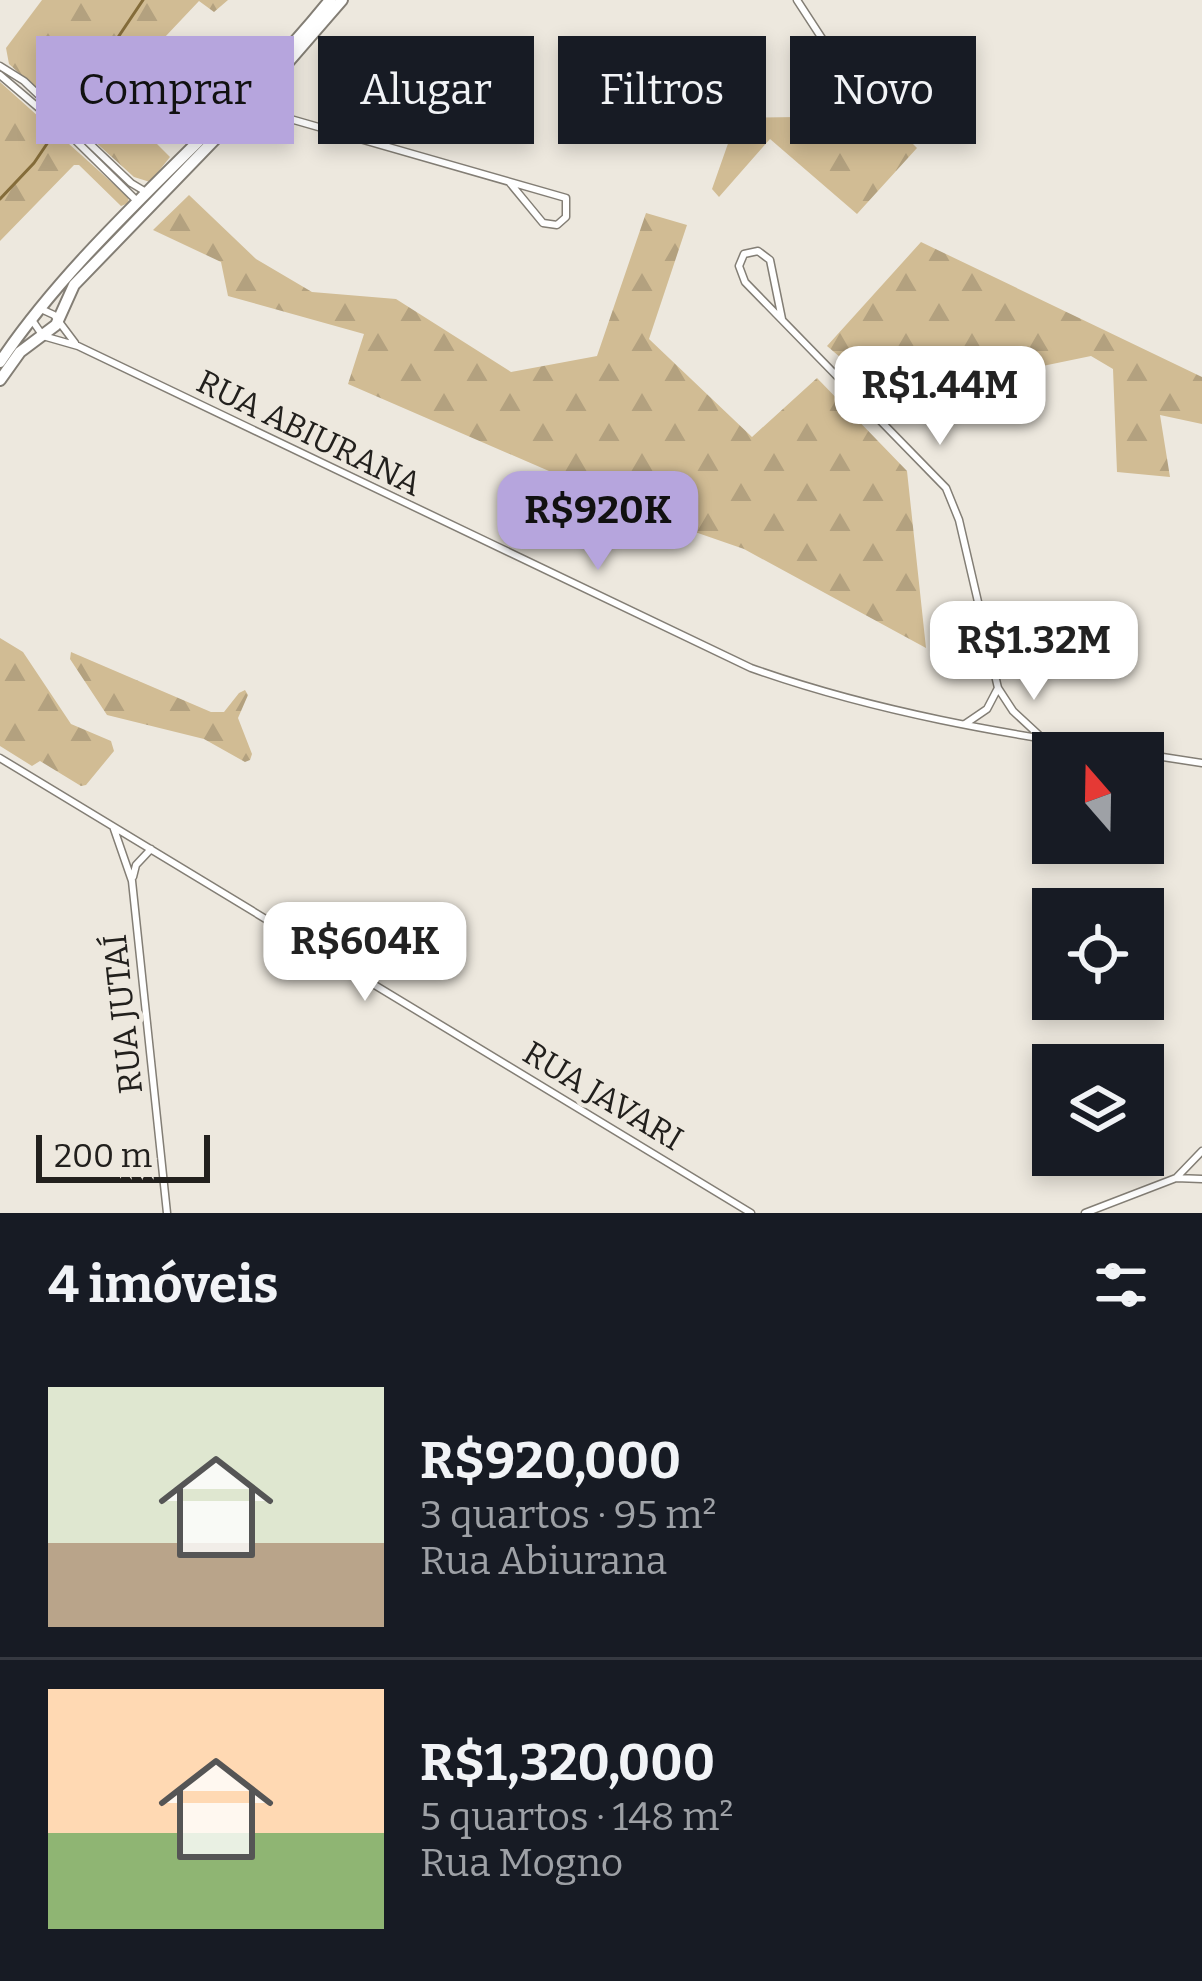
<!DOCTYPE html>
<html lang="pt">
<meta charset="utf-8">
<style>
:root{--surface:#171b24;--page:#242831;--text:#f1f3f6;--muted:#9ea1a6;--line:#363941;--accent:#b6a5dd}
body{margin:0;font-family:Bitter,serif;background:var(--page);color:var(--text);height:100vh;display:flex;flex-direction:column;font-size:45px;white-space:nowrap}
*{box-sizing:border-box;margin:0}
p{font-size:39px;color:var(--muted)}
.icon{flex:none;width:66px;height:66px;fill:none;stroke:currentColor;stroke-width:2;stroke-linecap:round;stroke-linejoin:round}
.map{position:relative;height:1213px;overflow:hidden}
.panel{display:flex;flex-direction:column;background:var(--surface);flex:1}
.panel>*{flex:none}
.guide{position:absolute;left:36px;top:36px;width:1131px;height:108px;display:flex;gap:24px}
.needle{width:78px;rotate:340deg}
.controls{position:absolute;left:1032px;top:732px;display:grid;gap:24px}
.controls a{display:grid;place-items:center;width:132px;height:132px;border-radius:0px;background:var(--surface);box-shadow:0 6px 18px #0003;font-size:60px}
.scale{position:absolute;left:36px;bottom:30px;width:174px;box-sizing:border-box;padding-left:12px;border:6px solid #22201d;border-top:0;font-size:33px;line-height:42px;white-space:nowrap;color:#22201d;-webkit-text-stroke:9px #ede8de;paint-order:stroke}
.price{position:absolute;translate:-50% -102px;padding:0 27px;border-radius:24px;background:#fff;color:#222;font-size:39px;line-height:78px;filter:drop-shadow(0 3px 6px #0008)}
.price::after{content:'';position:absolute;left:50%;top:72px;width:36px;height:27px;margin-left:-18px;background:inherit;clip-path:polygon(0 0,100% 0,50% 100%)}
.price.active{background:var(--accent);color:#111}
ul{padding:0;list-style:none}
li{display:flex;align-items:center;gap:36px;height:300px;padding:0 48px}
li+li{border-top:3px solid var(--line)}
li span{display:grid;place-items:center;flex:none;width:336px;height:240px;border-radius:0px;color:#555}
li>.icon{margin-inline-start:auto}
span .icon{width:144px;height:144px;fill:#fffc;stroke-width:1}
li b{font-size:51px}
h2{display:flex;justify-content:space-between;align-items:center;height:144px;padding:0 48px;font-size:51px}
.tag{padding:0 42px;border-radius:0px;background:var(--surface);box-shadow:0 6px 18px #0003;font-size:42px;line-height:108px}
.tag.active{background:var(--accent);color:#111}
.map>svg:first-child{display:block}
</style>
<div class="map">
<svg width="1202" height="1213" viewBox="0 0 1202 1213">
<defs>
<pattern id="forest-firs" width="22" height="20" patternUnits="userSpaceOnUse" patternTransform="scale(3)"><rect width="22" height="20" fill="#d1bc94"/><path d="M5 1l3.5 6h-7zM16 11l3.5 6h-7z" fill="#b3a17f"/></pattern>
</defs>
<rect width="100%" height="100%" fill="#ede8de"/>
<path fill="url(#forest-firs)" d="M42,0h186l-14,12 -15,-11 -86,91v8l57,57 -20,25 -16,-5 -125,-113 -3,-16z
M808,65l18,11 9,58 32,2 4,-22 19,7 27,27 -60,66 -87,-75 -51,58 -7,-8 25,-71 62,-1z
M0,82l128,115 1,6 -8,3 -42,-41h-5l-74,76z
M189,195l67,64 56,33 84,7 115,73 86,-16 49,-143 41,12 -38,114 103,98 65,-59 90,93 19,177 -182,-99 -75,-26 -321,-139 16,-50 -136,-38 -7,-34 -68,-32z
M921,242l281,135v47l-42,-9 10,62 -53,-5 -4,-103 -22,-13 -203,42 -61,-52z
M0,638l23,14 48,72 40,17 3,10 -28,34 -5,1 -41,-25 -8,5 -32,-20z
M71,652l140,60h13l15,-19 6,-3 3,5 -10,23 14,36 -2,6 -5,2 -41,-23 -97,-24 -37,-56z"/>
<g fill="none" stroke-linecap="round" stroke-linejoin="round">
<path stroke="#846c3a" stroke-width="3" d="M64,118l79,-118
M0,199l34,-36 25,-37"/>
<defs>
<path id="minor" d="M797,0l67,103 3,20 -11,8 -13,-3 -11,-18 7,-40
M0,66l24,15 107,102 15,9
M0,75l67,57 70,69
M264,89l13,24
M242,115l38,1 286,82v19l-9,8 -14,-2 -33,-40
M41,309l13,6 21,28
M782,319l-12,-59 -12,-9 -14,3 -5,12 6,16 201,206 13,32 39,168 15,23 27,25
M32,320l11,16 35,10 673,322c124,44 253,66 384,85
M965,724l22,-15 11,-21
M1143,754l59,9
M0,758l751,455
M114,829l18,52 35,332
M133,877l3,-12 15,-16
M1176,1178l26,-27
M1085,1213l91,-35 26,1"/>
<path id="secondary" d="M0,362c89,-132 230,-237 330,-362
M0,380l20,-28 36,-27 18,-40 203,-210 65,-75"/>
</defs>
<use href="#minor" stroke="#837e75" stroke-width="9"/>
<use href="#secondary" stroke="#837e75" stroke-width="14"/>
<use href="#minor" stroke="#fff" stroke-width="6"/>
<use href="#secondary" stroke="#fff" stroke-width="10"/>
</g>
<g text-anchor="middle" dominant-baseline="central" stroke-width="9" stroke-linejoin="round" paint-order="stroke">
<g font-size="33" fill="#22201d" stroke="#ede8de">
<text transform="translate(309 433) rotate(26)">RUA ABIURANA</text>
<text transform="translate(123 1014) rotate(-96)">RUA JUTAÍ</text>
<text transform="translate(603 1096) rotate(31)">RUA JAVARI</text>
</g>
</g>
</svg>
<div class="controls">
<a><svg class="needle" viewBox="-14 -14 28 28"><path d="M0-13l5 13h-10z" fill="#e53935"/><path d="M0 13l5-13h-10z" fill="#9ea1a6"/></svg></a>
<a><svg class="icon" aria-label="locate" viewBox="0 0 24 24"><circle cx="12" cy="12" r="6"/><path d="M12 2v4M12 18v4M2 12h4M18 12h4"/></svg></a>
<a><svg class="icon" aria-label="layers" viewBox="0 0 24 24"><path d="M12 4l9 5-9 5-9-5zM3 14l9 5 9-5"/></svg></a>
</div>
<div class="scale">200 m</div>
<b class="price" style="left:940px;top:448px">R$1.44M</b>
<b class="price active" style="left:598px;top:573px">R$920K</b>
<b class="price" style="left:1034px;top:703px">R$1.32M</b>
<b class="price" style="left:365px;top:1004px">R$604K</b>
<div class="guide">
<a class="tag active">Comprar</a>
<a class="tag">Alugar</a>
<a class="tag">Filtros</a>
<a class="tag">Novo</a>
</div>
</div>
<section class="panel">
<h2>4 imóveis<svg class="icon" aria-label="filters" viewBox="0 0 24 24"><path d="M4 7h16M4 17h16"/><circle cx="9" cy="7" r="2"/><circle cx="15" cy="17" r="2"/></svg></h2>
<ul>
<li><span style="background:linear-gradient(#dfe7d0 65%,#b9a48a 0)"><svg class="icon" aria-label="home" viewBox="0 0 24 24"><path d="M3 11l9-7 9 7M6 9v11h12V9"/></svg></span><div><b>R$920,000</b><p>3 quartos · 95 m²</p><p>Rua Abiurana</p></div></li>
<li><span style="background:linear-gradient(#ffd9b3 60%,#8fb573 0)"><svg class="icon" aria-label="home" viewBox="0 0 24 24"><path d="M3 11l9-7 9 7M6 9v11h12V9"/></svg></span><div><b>R$1,320,000</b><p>5 quartos · 148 m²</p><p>Rua Mogno</p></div></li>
</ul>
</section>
